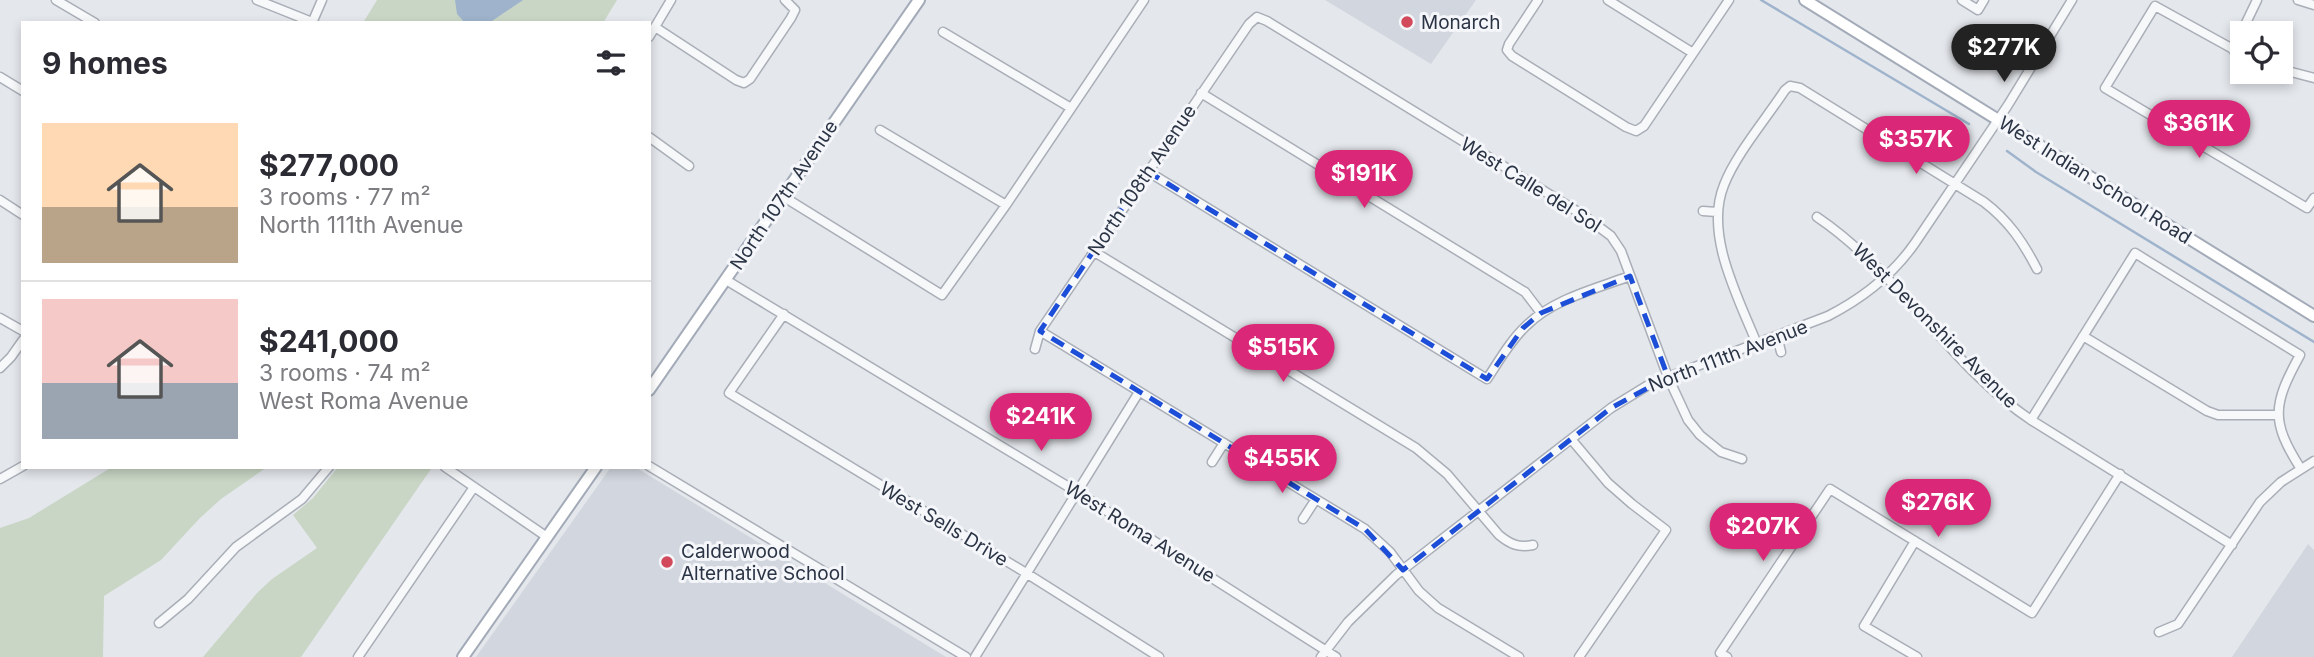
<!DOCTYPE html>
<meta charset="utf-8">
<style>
:root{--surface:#fff;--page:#f2f2f3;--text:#2b2b33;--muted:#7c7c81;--line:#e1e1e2;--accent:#db2777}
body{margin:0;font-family:Inter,sans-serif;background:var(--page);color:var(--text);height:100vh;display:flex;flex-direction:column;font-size:26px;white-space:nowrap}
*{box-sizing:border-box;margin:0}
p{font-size:23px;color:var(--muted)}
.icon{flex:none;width:38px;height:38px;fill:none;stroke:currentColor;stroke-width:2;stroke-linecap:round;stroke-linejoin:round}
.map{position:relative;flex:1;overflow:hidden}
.sheet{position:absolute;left:21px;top:21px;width:630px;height:448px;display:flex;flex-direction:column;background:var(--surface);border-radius:0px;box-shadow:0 4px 10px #0003}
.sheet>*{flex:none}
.controls{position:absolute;left:2230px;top:21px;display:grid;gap:14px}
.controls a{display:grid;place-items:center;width:63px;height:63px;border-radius:0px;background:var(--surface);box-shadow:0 4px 10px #0003;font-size:35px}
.price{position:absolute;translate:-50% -60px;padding:0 16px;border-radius:24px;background:var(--accent);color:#fff;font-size:23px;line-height:46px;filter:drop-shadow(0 2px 4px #0008)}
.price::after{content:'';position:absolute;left:50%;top:42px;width:21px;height:16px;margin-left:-10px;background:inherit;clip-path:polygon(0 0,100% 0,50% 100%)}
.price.current{background:#222;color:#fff}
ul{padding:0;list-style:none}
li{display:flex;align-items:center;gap:21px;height:175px;padding:0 21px}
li+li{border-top:2px solid var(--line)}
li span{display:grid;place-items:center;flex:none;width:196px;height:140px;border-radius:0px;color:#555}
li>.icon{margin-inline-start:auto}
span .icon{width:84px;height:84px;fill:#fffc;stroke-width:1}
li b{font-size:30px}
h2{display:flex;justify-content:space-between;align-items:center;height:84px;padding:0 21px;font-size:30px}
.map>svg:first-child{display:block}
</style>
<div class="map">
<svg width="2314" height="657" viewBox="0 0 2314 657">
<rect width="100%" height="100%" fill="#e4e7ec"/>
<path fill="#d2d6de" d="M1325,0h151l-45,64z
M611,467h24l311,190h-470z
M2308,544l6,6v107h-82z"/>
<path fill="#c9d6c5" d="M377,0h240l-14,23h-240z
M112,467h155l-46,32 -21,19 -39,42 -57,36 -1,61h-103v-129l29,-10z
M338,467h90l3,2 -130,188h-98l54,-64 15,-14 45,-31 -24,-33 20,-17z"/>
<path fill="#9fb4cc" d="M455,0h68l-34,23h-24l-8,-9z"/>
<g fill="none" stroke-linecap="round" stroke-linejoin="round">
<path stroke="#9fb4cc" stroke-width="2.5" d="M1761,0l208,124
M2007,151l29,21 278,170"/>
<defs>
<path id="minor" d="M56,0l39,23
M257,0l55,22
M1538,0l-29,44 -2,6 5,6 114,71 10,4 8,-5 85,-126
M1608,0l85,53
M1962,0l16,10 6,-10
M2298,0l16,5
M312,23l10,-23
M655,27l81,53 8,3 6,-4 41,-61 4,-8 -10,-10
M943,32l128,76
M649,37l22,-37
M2233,50l24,-50
M2242,54l-87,-48 -50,82 202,120 7,-10
M2280,69l34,9
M0,77l23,14
M1201,93l324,199 16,21
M880,130l126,75
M649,137l40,29
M1147,171l340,208c12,-18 23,-38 39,-53 27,-27 69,-37 104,-50
M784,197l158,98 64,-90 138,-205
M0,200l23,15
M1703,211l14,1
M1817,217c83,56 132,148 214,203l201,125
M1093,251l323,197 31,26 52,61c11,9 19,13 34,10
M726,280l351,212 259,165
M784,314l-55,79 297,180 133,84
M0,318l23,13
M1040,331l325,198 25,23 29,39 19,17 81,49
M1777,336l4,16
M2083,336l124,75 11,4h60
M1757,344c-19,-47 -53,-110 -33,-159 12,-31 42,-66 61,-95l5,-4 10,2 184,114c25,19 39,40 53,67
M1035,349l5,-18 209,-307 8,-7 10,4 316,194 28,21 10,15 47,126 20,43 12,15 21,17 21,7
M0,368l11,-11 12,-17
M2031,420l104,-167 165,102c-27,49 -30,66 1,114
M1571,439l37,44 24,21 34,26 -87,127
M1212,462l12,-19
M649,466l317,191
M445,467l102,70
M0,479l23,-13
M1303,519l13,-20
M1915,541l-51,85 53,31
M159,623l29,-24 48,-52 66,-48 27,-32
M2159,632l19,-8 82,-122 21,-20 33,-21
M358,657l116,-170
M975,657l164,-265
M1321,657l27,-35 48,-47 215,-167 39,-24 178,-68c35,-18 64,-40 87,-73l93,-138 64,-105
M1727,657l-7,-4 110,-164 202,124 88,-139"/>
<path id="major" d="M1805,0l509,316
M649,390l270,-390
M463,657l133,-190"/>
</defs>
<use href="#minor" stroke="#a9aeb7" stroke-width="11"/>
<use href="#major" stroke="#a3abb8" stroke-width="14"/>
<use href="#minor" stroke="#f7f8fa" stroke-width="8"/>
<use href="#major" stroke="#fff" stroke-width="10"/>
</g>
<path fill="none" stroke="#1d4ed8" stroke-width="5" stroke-dasharray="14 9" stroke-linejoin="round" d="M1147,171l340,208 36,-51 18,-15 89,-37 38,101 -57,31 -208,162 -38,-41 -325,-198z"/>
<g fill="#d1495b" stroke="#f4f6f9" stroke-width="2.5">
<circle cx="1407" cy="22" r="7"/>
<circle cx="667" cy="562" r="7"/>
</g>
<g text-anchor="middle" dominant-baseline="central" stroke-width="6" stroke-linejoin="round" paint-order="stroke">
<g font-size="19" fill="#2b3445" stroke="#f4f6f9" text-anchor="start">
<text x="1421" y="22">Monarch</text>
<text x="681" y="551">Calderwood<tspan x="681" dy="22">Alternative School</tspan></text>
</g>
<g font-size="19" fill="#2b3445" stroke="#f4f6f9">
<text transform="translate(1142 180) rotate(-56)">North 108th Avenue</text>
<text transform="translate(2095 180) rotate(32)">West Indian School Road</text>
<text transform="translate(1531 185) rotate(32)">West Calle del Sol</text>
<text transform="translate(784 195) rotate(-56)">North 107th Avenue</text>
<text transform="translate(1935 326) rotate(45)">West Devonshire Avenue</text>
<text transform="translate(1728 356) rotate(-21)">North 111th Avenue</text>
<text transform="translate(944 524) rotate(31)">West Sells Drive</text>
<text transform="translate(1140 532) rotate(32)">West Roma Avenue</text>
</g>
</g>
</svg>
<div class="controls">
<a><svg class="icon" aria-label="locate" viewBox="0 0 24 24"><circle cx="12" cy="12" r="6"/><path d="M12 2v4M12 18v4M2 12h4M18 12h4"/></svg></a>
</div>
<b class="price current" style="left:2004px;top:84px">$277K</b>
<b class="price" style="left:2199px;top:160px">$361K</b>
<b class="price" style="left:1916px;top:176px">$357K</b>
<b class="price" style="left:1364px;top:210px">$191K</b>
<b class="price" style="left:1283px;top:384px">$515K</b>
<b class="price" style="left:1041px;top:453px">$241K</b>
<b class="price" style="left:1282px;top:495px">$455K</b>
<b class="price" style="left:1938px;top:539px">$276K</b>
<b class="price" style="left:1763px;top:563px">$207K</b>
<section class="sheet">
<h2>9 homes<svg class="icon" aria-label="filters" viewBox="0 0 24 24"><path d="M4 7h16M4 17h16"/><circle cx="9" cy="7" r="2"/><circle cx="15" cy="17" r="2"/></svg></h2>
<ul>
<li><span style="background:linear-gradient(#ffd9b3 60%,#b9a48a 0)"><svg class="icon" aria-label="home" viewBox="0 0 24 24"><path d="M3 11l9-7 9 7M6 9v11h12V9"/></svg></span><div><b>$277,000</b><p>3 rooms · 77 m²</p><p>North 111th Avenue</p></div></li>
<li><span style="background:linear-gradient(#f6c9c9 60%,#9aa5b1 0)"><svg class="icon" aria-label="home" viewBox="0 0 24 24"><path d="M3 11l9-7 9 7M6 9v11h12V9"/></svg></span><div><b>$241,000</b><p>3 rooms · 74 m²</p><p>West Roma Avenue</p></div></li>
</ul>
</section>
</div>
